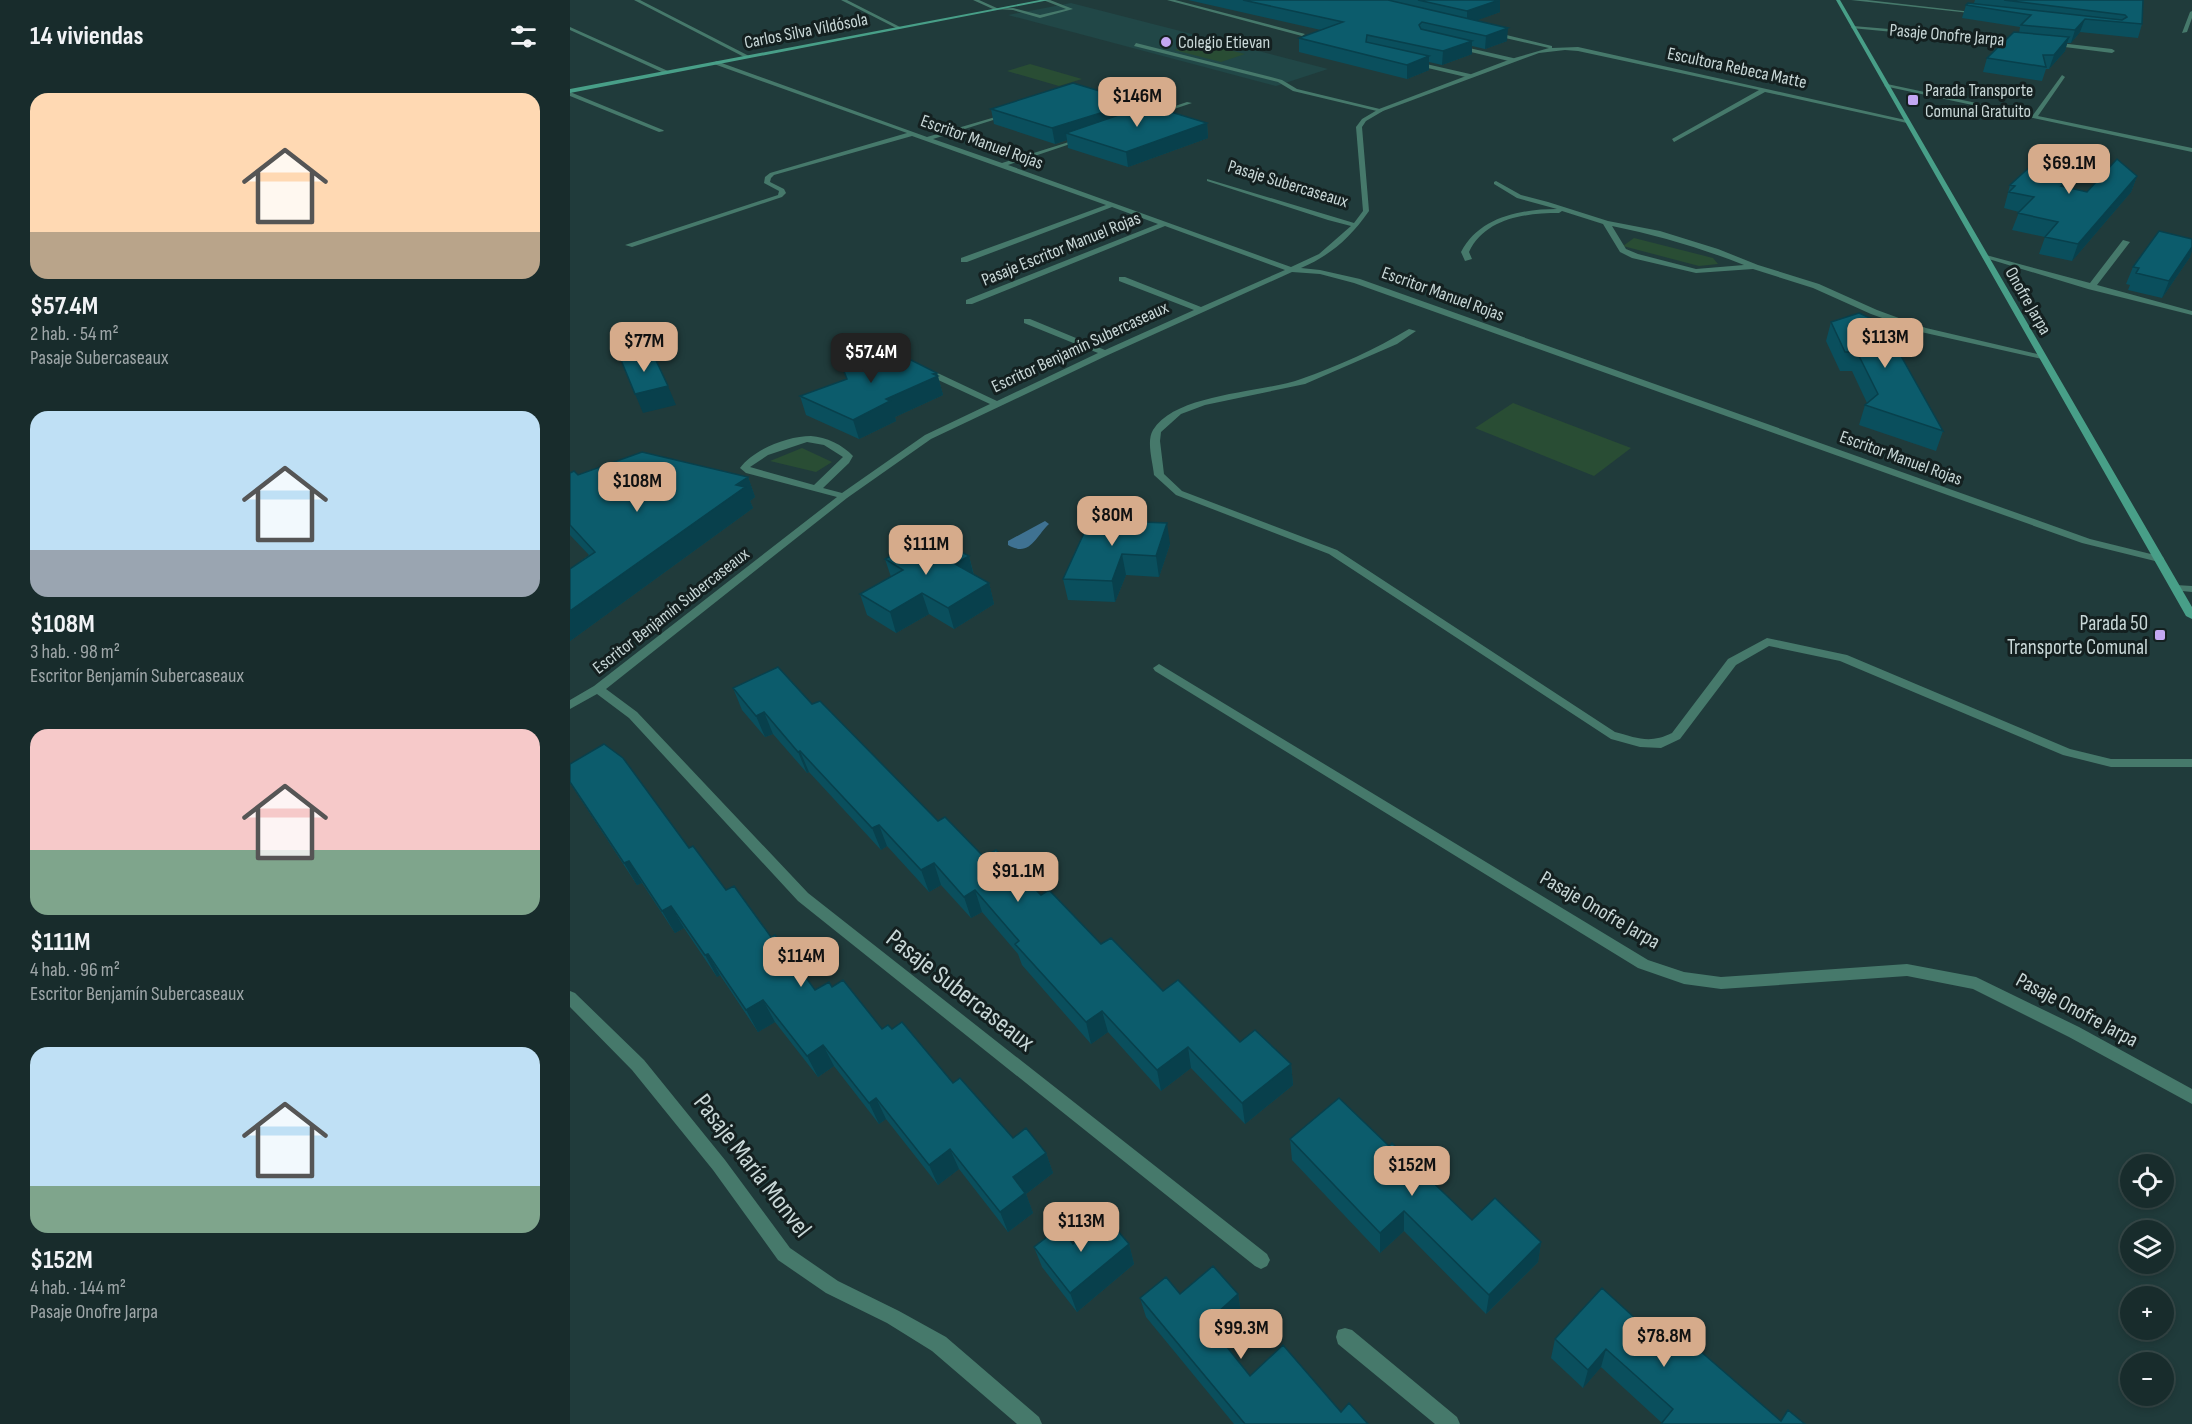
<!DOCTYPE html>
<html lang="es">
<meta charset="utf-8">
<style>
:root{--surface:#182c2c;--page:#213434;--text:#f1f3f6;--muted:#9fa7a9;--line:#364848;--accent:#d6ab8b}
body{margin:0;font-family:"Sofia Sans Condensed",sans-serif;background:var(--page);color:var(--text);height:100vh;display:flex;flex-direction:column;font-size:22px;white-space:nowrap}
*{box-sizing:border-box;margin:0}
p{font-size:20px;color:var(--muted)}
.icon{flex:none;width:33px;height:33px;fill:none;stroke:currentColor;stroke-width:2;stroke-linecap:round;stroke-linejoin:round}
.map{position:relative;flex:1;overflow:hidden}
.drawer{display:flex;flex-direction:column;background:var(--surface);width:570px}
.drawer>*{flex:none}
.fabs{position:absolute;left:1550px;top:1154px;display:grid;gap:12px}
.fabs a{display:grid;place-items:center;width:54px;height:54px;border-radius:50%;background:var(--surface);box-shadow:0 3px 9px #0003,0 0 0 2px var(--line);font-size:30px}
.price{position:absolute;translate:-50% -51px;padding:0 14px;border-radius:12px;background:var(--accent);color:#111;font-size:20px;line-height:39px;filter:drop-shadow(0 2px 3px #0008)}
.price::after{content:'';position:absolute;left:50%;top:36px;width:18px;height:14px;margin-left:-9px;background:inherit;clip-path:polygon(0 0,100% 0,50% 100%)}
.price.on{background:#222;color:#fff}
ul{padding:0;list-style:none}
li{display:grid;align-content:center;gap:12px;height:318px;padding:0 30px}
li span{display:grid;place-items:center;height:186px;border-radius:18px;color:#555}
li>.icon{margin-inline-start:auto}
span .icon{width:108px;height:108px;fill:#fffc;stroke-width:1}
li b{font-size:26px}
h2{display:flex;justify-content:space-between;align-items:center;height:72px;padding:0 30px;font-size:26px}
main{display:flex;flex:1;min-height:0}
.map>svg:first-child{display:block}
</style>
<main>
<section class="drawer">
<h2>14 viviendas<svg class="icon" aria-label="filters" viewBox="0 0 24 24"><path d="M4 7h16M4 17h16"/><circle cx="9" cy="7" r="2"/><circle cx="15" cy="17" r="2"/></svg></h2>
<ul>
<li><span style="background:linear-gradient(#ffd9b3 75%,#b9a48a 0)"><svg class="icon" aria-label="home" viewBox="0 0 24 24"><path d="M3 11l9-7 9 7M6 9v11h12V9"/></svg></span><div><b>$57.4M</b><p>2 hab. · 54 m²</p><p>Pasaje Subercaseaux</p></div></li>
<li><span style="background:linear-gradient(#bfe0f5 75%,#9aa5b1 0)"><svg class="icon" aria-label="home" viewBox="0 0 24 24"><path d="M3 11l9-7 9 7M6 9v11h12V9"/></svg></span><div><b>$108M</b><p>3 hab. · 98 m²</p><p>Escritor Benjamín Subercaseaux</p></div></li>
<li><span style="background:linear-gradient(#f6c9c9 65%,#7fa58c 0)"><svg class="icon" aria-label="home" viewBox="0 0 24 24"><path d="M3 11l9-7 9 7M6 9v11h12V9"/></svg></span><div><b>$111M</b><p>4 hab. · 96 m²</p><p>Escritor Benjamín Subercaseaux</p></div></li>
<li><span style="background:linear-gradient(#bfe0f5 75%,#7fa58c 0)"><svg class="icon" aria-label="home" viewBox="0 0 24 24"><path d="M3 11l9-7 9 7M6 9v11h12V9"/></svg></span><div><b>$152M</b><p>4 hab. · 144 m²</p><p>Pasaje Onofre Jarpa</p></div></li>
</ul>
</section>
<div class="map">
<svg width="1622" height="1424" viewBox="0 0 1622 1424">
<rect width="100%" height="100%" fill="#203b3b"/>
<path fill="#214747" d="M501,3l257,66 -52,17 -268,-71z"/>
<path fill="#294d34" d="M628,42l47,12 -24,8 -47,-12z
M460,64l52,15 -23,7 -52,-15z
M1064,238l79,20 5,6 -19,2 -76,-20z
M943,403l118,45 -37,28 -119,-48z
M232,448l30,14 -16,10 -46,-11z"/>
<path fill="#3f7292" d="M475,521l4,3c-13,12 -19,34 -41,21v-4z"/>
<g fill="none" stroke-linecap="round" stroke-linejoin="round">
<path fill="#46796b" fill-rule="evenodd" d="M473,0h7l23,9 -33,9 -27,-8 -18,-1 18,-1 27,7 26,-6z
M566,43l135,34 11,3 15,9 87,21 -3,2 -88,-21 -15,-9 -144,-36z
M886,45l57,13 3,2 -3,2 -59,-14z
M843,61l57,13 3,2 -3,2 -59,-14z
M839,329l7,2 -19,13 -92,40 -100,21 -24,9 -20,18 -1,9 4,33 18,17 155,59 278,182c22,6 35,12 57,1l56,-74 39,-21 80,17 223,94 41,10h81v8h-81l-48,-12 -223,-94 -71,-15 -33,19 -56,74 -19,9 -21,-1 -29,-8 -282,-185 -153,-59 -22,-20c-1,-12 -8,-34 -1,-45 23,-37 110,-37 148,-51 37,-13 75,-30 108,-50z"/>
<path fill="#46796b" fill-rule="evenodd" d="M64,0h6l111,57 -5,1z
M271,0h6l55,28 -4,1z
M403,0h6l20,9 -4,1z
M597,0h8l130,34 -3,2z
M1281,0h16l114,13 -2,1z
M1622,11v7l-5,14 -5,1 8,-21z
M1283,26l168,14 3,2 -3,2 -170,-16z
M0,27l98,44 1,1 -5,1 -94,-43z
M924,32l58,14v2l26,-1 332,74 -3,2 -142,-31 -91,50 -2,-3 87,-49 -181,-39 -13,-1 -26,3 -156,58 -17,10 -4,6 7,84c-19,27 -38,44 -68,57l19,2 40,9 730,260 73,18 1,2 -5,3 -77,-19 -728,-260 -34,-9 -28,-2 -184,83 -177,84 -84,59 -241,191 31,23 171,181 459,361 3,6 -3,6 -6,3 -6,-3 -457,-365 -169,-183 -32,-24 -27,15v-9l24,-14 243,-189 -91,-24 -6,-5c14,-19 48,-32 71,-32 15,1 32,9 42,20l-4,7 -26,25 19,5 83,-58 65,-31 -69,-32v-4h6l70,33 101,-48 -74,-30v-4h6l75,31 89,-40 -75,-29v-4h6l76,30 84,-37 -120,-44 -193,78h-6v-4l192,-76 -46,-17 -145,55h-6v-4l145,-53 -194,-69 -138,39 -3,3 -1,4 14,7 2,4 -4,4 -150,50 -7,-2 153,-50 1,-4 -15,-8 1,-6 5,-4 137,-40 -193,-69 2,-3 211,76 82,-24v2l-76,24 69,24 83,-26v2l-77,26 283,102 28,-13 32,-28 -23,-6 -121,-39v-2l147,44 9,-12 -7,-84 6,-8 17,-10 132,-50 38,-11 -57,-13zM237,442l17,3 19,12 -29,28 -64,-18 18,-12z
M1481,42l61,7 3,2 -3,2 -63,-8z
M1492,75l3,2 -27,39 154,32v4l-308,-66 3,-2 146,31z
M0,92l93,38 1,1 -5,1 -89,-36z
M617,102l5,1 -39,13 -5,-1z
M926,181l25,14 27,7 60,19 52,10 58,18 40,16 61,19 58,26 49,18 120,28 -4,3 -121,-27 -50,-18 -58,-26 -60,-19 -57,4 -64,-15 -12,-6 -17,-28 -41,-13 -3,2c-33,0 -74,5 -90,39l3,7 -7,2 -4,-9c18,-35 60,-43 96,-43l-40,-11 -23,-14v-2zM1042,226c45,9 89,22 132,39l-48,4 -58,-15 -12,-5z
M1553,240l7,2 -33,43 95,26v4l-104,-26 -106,-32 4,-2 104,28z
M1606,585l16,1v6l-20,-2 -1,-2z
M589,664l489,296 36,12 37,5 186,-13 69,13 103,50 113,62v15l-123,-67 -96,-48 -66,-13 -186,13 -37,-5 -46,-16 -483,-297 -2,-3z
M0,991l5,2 69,67 81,100 65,88 48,33 61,30 47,26 93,80 3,7h-25l-85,-73 -45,-28 -61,-30 -48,-33 -65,-90 -81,-100 -62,-63z
M775,1328l7,2 105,87 3,7h-25l-97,-80 -2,-7 2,-7z"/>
<path fill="#489f88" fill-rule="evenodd" d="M470,0h9l-479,93v-4z
M1266,0h4l352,607v12l-6,-3z"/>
</g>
<path fill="#0a4f5d" d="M618,0h312v12l-23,8 30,21 -22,8 -13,-3v8l-30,11 -13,-3v8l-22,9 -108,-27v-14l22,-8z
M1405,0h168l-1,24 -4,14 -58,-6 -9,11h-4l-2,8 -16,18h-3l-4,12 -59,-9 4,-14 32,-25 1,-6 -58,-9 4,-13 8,-2z
M421,109h146l70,14 1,15 -80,29 -60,-19 -1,-8 -12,4 -61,-20z
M1510,164l3,1 -5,16 -8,7 17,4 50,-16 -6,16 -59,69 -33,-7 6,-17 -33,-7 7,-18 -15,-4 6,-23z
M1620,257l-28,41 -34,-8 2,-5 -4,-1 7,-17z
M1261,322l112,109 -7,20 -77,-26 6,-20 2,-2 -15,-32h-12l-14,-30z
M367,373l6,22 -48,22 1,4 -37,18 -53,-24 -6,-19z
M0,473l8,2 170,2 7,20 -5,4 3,7 -183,133v-72l19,-14 -19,-20z
M520,520l80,24 -11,33 -33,-2 -11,27 -47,-2 -5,-21z
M399,556l5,19 15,8 5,21 -40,25 -25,-15 -33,19 -29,-18 -7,-21 31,-17 -6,-18z
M163,688l79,16 126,117 46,36 57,38 60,49 62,47 77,51 51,22 2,21 -48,39 -54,-56 -30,23 -53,-59 -17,12 -69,-79 -4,-11 -36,-42 -11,6 -30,-33 -12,7 -42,-46 -6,4 -72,-78 -2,1 -34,-39 -8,3 -23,-27z
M0,764l119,84 37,42 45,47 44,53 17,-3 50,42 71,54 60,55 33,15 7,20 -27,21 7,19 -25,19 -49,-63 -21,16 -52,-66 -7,5 -45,-58 -16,11 -43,-55 -17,10 -38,-57 -3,2 -33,-49 -9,5 -33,-50 -5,2 -67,-102z
M720,1139l99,7 83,74 69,22 -3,20 -52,52 -82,-83 -24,22 -88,-93z
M503,1244h56l5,20 -57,48 -35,-45 -8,-20z
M610,1294h58l3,19 -24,22 33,41 91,36 27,12h-134l-88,-107 -6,-19z
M985,1339l117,13 109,69 -119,2 -61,-56 -18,21 -32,-30z"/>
<path fill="#08404c" d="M929,0h1v12l-33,12v-13z
M1515,19l-5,13 -9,11 4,-13z
M938,28l-1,13 -22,8 1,-13z
M1499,37l-4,14 -16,18 5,-14z
M902,41v13l-30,11 1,-14z
M859,56v14l-22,9v-14z
M566,102l2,15 -72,16 1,7 -12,4 -3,-16z
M637,123l1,15 -80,29 -2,-15z
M1511,160l-4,10 6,-5 -5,16 -22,21 5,-16 16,-22z
M1567,176l-6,16 -59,69 6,-17z
M1622,247v4l-2,6 -28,41 7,-17z
M367,373l6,22 -48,22 1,4 -37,18 -6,-19 33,-21z
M98,386l8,19 -33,8 -8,-19z
M178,477l7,20 -5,4 3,7 -183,133v-30z
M597,523l3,21 -11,33 -3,-21z
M552,554l4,21 -11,27 -3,-21z
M399,556l5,21 -19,-13z
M419,583l5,21 -40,25 -6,-21z
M352,593l7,21 -33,19 -6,-21z
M194,712l9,22 -8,3 -9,-21z
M230,751l9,21 -2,1 -9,-21z
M309,825l8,21 -6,4 -9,-22z
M59,861l13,22 -5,2 -13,-22z
M364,863l7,22 -12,7 -8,-22z
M405,890l7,22 -11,6 -7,-21z
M101,906l13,22 -9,5 -13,-22z
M138,954l12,21 -3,2 -12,-22z
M193,1000l12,22 -17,10 -12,-22z
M532,1011l6,21 -17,12 -5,-22z
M253,1045l11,21 -16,11 -11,-21z
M618,1047l3,21 -30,23 -4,-21z
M721,1064l2,21 -48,39 -3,-21z
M306,1098l10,21 -7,5 -10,-21z
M380,1149l9,20 -21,16 -9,-20z
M476,1153l7,20 -27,21 7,19 -25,19 -8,-20 13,-35z
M834,1211v20l-24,22v-20z
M971,1242l-3,20 -52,52 3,-19z
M559,1244l5,20 -57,48 -7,-19z
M668,1294l3,19 -31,28 -3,-19z
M1036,1349l-5,18 -18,21 5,-18z"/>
<path fill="#0c5c6c" stroke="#08404c" stroke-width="1.5" d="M673,0h145l120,28 -22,8 -64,-14 -3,3 2,4 51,12 -29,10 -76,-16 -1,7 63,14 -22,9 -108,-27 44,-16z
M848,0h81l-32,11z
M1434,0h139l-1,24 -57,-5 -10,11 -54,-5 10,-10 -65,-10 2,-2 154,17 5,-3 -2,-2z
M1444,32l55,5 -15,18h-11l3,12 -59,-9z
M503,83l63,19 -84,26 -61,-19z
M578,105l59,18 -81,29 -60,-19z
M1476,152l35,8 -4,4 6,1 -22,21 26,6 30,-33 20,17 -59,68 -33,-7 13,-15 -40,-9 16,-16 -25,-5 6,-6 -5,-1z
M1589,231l33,8v8l-23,34 -33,-8 3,-5 -6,-1z
M1289,313l24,11 60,107 -78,-26 13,-11 -21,-42h-12l-14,-30z
M319,349l48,24 -4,1 5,2 -52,23 4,2 -37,19 -53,-24 47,-17 -5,-13z
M82,352l16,34 -33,8 -14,-34z
M72,452l106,25 -12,8 9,2 -175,124v-42l25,-17 -25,-27v-52l4,-2 4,4z
M520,520l77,3 -11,33 -34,-2 -10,27 -49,-2z
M360,534l39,22 -14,8 34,19 -41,25 -26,-15 -32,19 -30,-18 43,-24 -18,-11z
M208,667l34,37 8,-3 118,120 7,-4 39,40 12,-7 45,45 8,-5 52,54 10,-6 52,53 15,-11 62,62 15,-12 36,34 -49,39 -54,-56 -31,23 -55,-59 -16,11 -71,-78 4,-3 -44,-51 -11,7 -30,-34 -13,7 -42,-45 -7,3 -72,-77 -2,1 -34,-40 -8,4 -23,-28z
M34,744l19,14 66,90 4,-2 33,44 8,-4 37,51 4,-2 40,55 14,-8 3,5 11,-7 39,49 6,-4 4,4 10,-7 51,61 7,-5 53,60 13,-10 20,25 -33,24 12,16 -25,19 -50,-63 -21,16 -53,-67 -7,5 -46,-58 -16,11 -44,-56 -17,10 -38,-56 -3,1 -34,-49 -9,5 -33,-50 -5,2 -54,-81v-18z
M769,1098l50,48 3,-3 80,77 23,-22 46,44 -52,53 -85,-84 -24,22 -90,-94z
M536,1217l23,27 -59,49 -36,-46 26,-20 13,17z
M643,1266l25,28 -31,28 43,54 33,-31 58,67 8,-9 19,21h-123l-105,-126 26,-21 14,17z
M1032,1288l70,64 12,-15 97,84 7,-11 17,14h-144l12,-15 -67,-60 -18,21 -33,-31z"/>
<g fill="#c3a7f2" stroke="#142020" stroke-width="2">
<circle cx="596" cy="42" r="6"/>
<rect x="1337" y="94" width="12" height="12" rx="3"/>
<rect x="1584" y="629" width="12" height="12" rx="3"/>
</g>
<g text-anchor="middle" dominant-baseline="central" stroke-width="6" stroke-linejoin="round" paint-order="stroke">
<g font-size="18" fill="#c8d7d7" stroke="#142020">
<text transform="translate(236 31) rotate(-11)">Carlos Silva Vildósola</text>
<text transform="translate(1377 35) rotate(5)">Pasaje Onofre Jarpa</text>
<text transform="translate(1167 68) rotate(12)">Escultora Rebeca Matte</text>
<text transform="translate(412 142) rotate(20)">Escritor Manuel Rojas</text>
<text transform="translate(718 184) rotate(17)">Pasaje Subercaseaux</text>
<text transform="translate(491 249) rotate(-22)">Pasaje Escritor Manuel Rojas</text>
<text transform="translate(873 294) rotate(20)">Escritor Manuel Rojas</text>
<text transform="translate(1458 301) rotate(60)">Onofre Jarpa</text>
<text transform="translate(510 347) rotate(-25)">Escritor Benjamín Subercaseaux</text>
<text transform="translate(1331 458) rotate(20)">Escritor Manuel Rojas</text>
<text transform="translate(101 611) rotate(-38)">Escritor Benjamín Subercaseaux</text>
</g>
<g font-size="18" fill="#c8d7d7" stroke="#142020" text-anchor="start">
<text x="608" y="42">Colegio Etievan</text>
<text x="1355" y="90">Parada Transporte<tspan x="1355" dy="21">Comunal Gratuito</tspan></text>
</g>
<g font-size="21" fill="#c8d7d7" stroke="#142020" text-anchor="end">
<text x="1578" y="623">Parada 50<tspan x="1578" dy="24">Transporte Comunal</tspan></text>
</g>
<g font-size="21" fill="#c8d7d7" stroke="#142020">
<text transform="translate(1030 910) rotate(30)">Pasaje Onofre Jarpa</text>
<text transform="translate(1507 1010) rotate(28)">Pasaje Onofre Jarpa</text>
</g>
<g font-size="26" fill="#c8d7d7" stroke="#142020">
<text transform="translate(390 991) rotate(38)">Pasaje Subercaseaux</text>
<text transform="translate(182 1166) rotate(52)">Pasaje María Monvel</text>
</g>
</g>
</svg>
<div class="fabs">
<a><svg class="icon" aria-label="locate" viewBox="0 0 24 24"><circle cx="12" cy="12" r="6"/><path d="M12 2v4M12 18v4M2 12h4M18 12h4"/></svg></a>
<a><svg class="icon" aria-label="layers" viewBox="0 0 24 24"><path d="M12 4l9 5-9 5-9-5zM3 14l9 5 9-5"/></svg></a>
<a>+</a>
<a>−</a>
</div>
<b class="price" style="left:567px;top:128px">$146M</b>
<b class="price" style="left:1499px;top:195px">$69.1M</b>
<b class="price" style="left:1315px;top:369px">$113M</b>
<b class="price" style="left:74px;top:373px">$77M</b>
<b class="price on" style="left:301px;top:384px">$57.4M</b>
<b class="price" style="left:67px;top:513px">$108M</b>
<b class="price" style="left:542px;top:547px">$80M</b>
<b class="price" style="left:356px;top:576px">$111M</b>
<b class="price" style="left:448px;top:903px">$91.1M</b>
<b class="price" style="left:231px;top:988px">$114M</b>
<b class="price" style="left:842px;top:1197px">$152M</b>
<b class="price" style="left:511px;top:1253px">$113M</b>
<b class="price" style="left:671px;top:1360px">$99.3M</b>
<b class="price" style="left:1094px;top:1368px">$78.8M</b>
</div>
</main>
